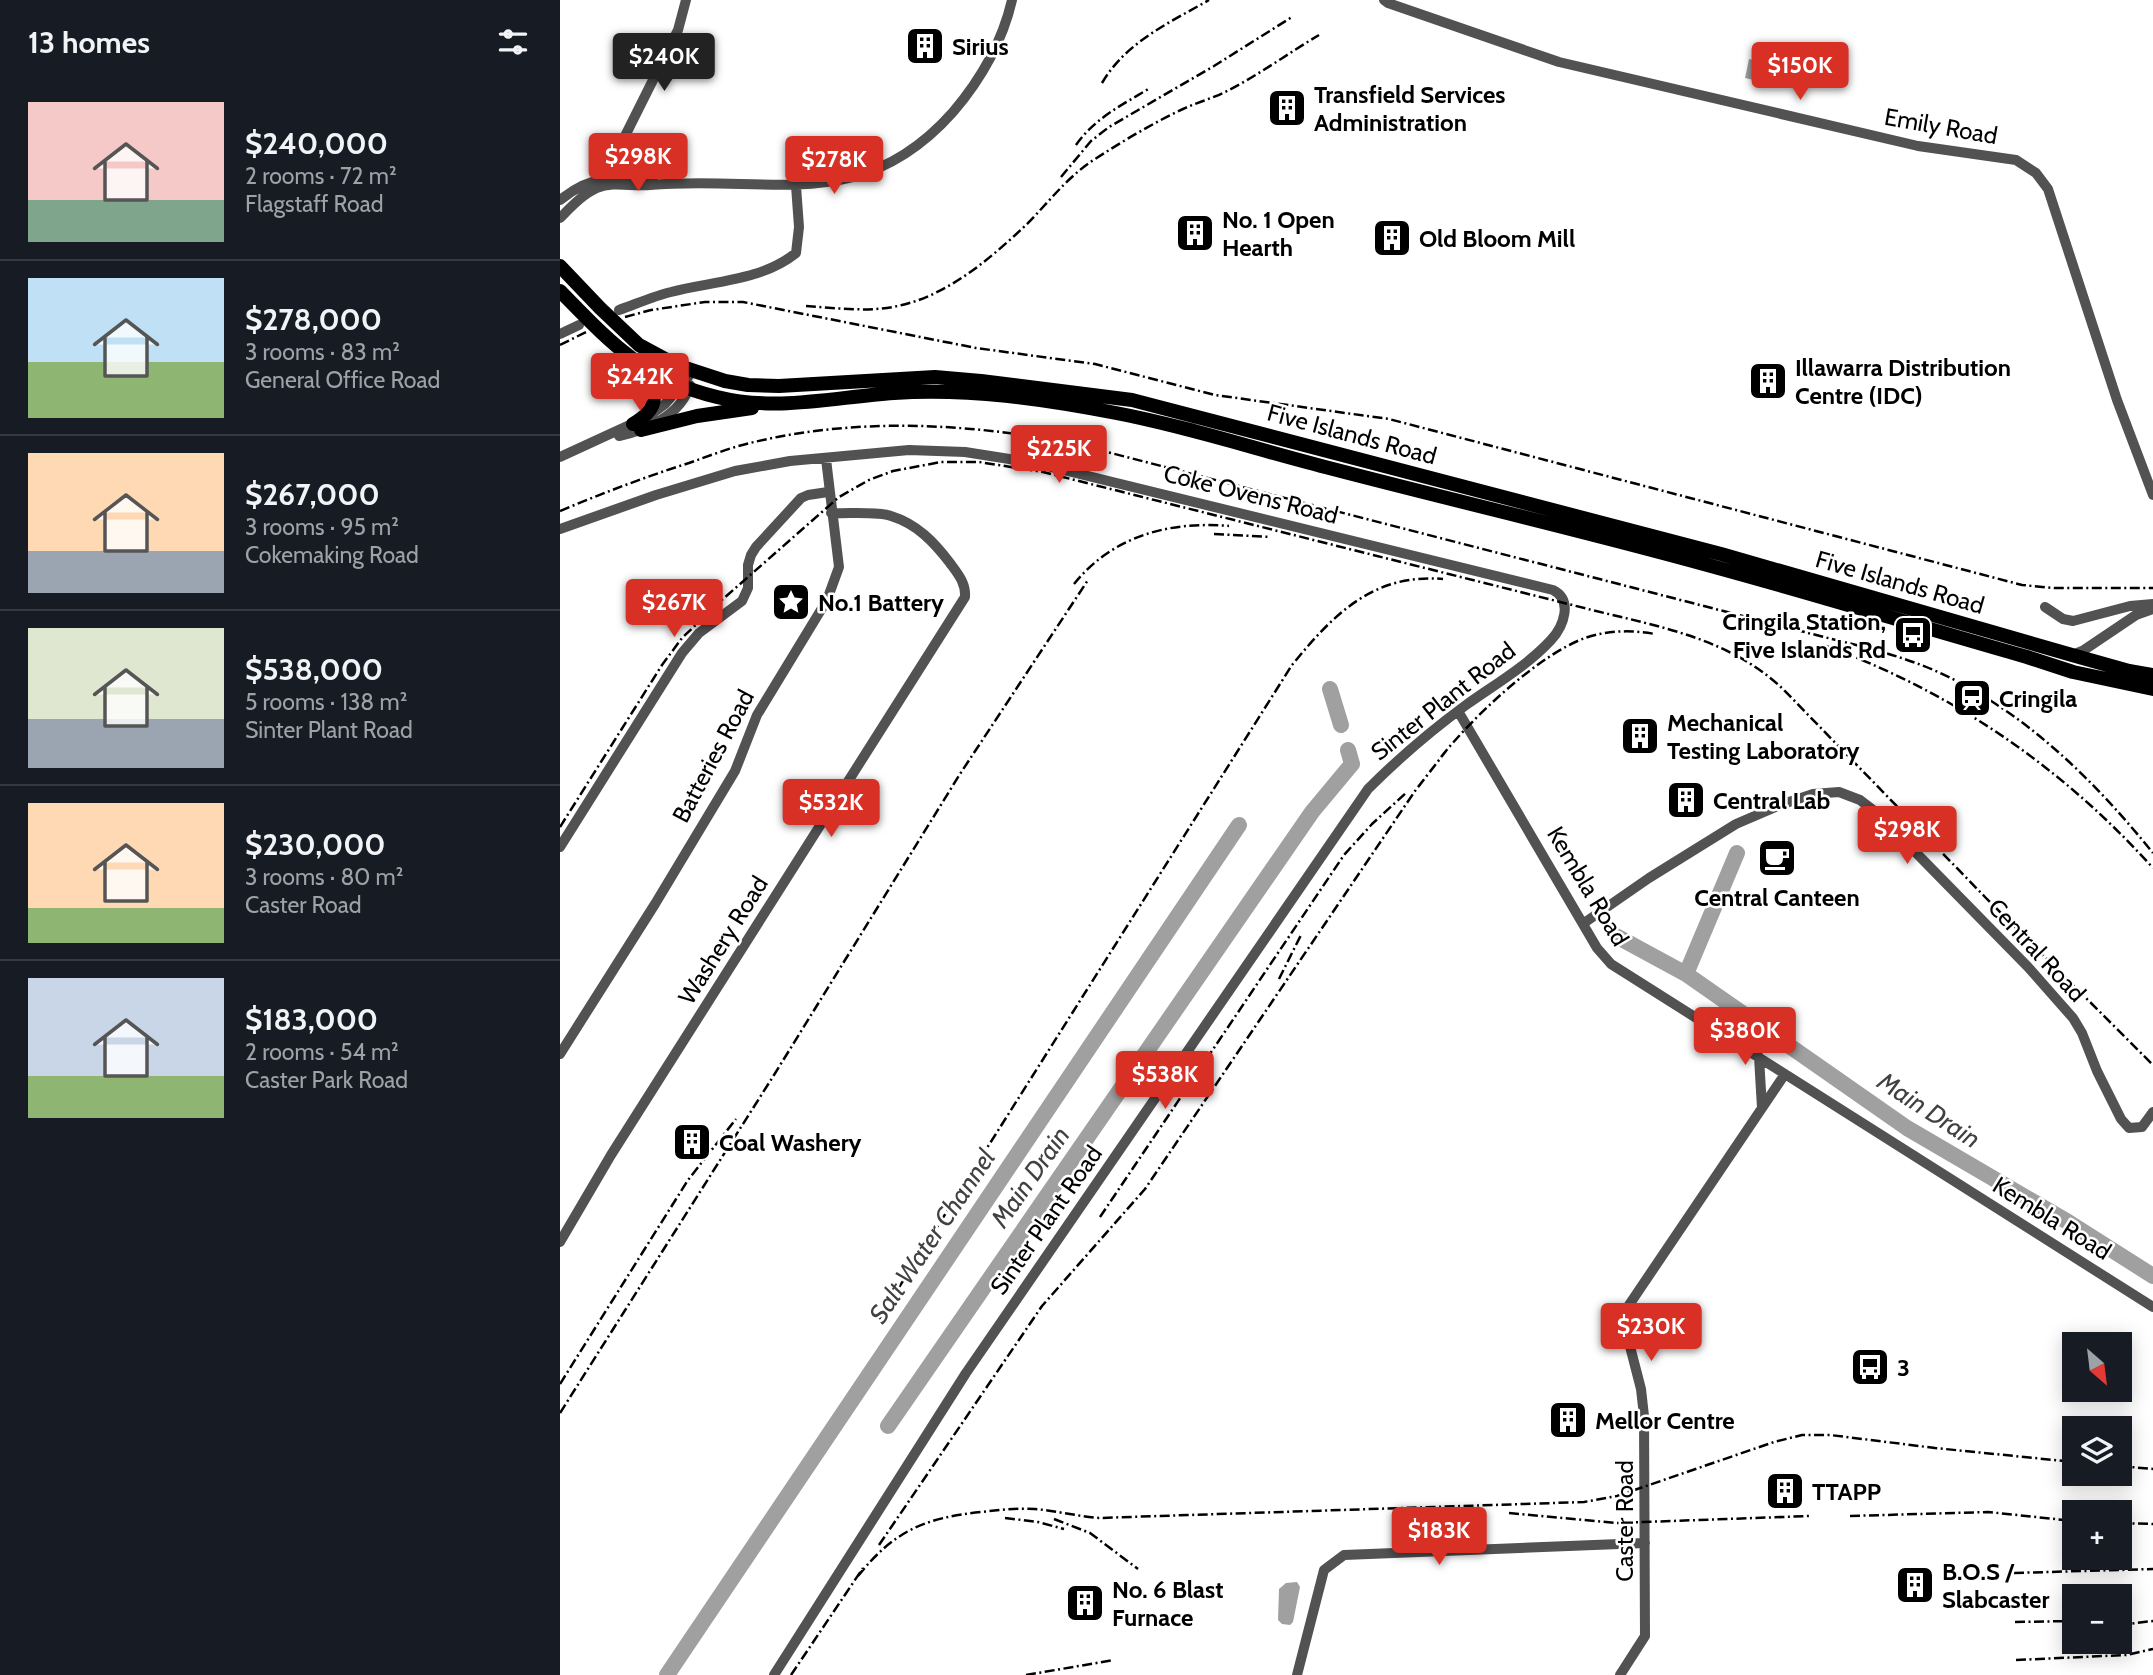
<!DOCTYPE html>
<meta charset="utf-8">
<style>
:root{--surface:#171b24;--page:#242831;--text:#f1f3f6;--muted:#9ea1a6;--line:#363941;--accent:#d93025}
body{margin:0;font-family:Cabin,sans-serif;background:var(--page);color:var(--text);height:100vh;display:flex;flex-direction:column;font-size:26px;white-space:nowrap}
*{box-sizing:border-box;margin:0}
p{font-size:23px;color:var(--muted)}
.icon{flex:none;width:38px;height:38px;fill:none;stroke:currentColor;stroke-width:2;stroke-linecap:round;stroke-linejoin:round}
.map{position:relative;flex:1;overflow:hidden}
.details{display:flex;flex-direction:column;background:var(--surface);width:560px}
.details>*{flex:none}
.needle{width:46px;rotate:152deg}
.buttons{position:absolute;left:1502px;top:1332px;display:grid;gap:14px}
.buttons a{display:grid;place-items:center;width:70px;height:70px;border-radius:0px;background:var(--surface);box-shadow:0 4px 18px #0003;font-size:35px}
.price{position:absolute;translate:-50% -60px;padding:0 16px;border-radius:7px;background:var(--accent);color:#fff;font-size:23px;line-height:46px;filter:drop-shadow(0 2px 4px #0008)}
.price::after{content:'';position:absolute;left:50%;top:42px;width:21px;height:16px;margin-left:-10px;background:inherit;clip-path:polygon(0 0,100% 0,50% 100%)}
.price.active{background:#222;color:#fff}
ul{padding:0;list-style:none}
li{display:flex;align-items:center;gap:21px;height:175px;padding:0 28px}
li+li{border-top:2px solid var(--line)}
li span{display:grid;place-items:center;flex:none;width:196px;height:140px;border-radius:0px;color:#555}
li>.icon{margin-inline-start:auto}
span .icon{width:84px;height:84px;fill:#fffc;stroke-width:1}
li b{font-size:30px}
h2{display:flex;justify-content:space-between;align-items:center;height:84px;padding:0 28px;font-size:30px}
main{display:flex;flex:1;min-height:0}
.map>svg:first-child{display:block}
</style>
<main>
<section class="details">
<h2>13 homes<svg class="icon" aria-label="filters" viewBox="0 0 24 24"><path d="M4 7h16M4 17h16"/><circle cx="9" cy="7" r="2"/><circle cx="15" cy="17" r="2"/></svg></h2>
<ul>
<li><span style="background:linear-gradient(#f6c9c9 70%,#7fa58c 0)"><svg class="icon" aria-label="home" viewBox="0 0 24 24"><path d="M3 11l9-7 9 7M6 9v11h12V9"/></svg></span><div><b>$240,000</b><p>2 rooms · 72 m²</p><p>Flagstaff Road</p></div></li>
<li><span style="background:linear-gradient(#bfe0f5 60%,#8fb573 0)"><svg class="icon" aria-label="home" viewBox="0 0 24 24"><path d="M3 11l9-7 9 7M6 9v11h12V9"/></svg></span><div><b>$278,000</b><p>3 rooms · 83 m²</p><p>General Office Road</p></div></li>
<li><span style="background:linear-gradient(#ffd9b3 70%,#9aa5b1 0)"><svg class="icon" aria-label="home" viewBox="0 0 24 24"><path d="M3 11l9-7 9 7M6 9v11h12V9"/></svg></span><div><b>$267,000</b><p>3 rooms · 95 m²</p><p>Cokemaking Road</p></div></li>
<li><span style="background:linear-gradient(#dfe7d0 65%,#9aa5b1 0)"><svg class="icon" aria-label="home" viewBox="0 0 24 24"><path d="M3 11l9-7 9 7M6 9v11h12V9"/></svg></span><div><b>$538,000</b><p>5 rooms · 138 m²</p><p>Sinter Plant Road</p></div></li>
<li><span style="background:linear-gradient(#ffd9b3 75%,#8fb573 0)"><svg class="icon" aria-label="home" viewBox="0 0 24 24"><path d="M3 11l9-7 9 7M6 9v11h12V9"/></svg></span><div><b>$230,000</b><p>3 rooms · 80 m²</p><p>Caster Road</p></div></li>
<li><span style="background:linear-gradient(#c9d6e8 70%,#8fb573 0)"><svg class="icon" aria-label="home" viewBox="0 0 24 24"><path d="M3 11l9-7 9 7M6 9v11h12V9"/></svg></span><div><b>$183,000</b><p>2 rooms · 54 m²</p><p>Caster Park Road</p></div></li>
</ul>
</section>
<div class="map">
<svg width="1593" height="1675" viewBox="0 0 1593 1675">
<rect width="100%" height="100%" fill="#fff"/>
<path fill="#a0a0a0" d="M1189,59l23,5 -5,19 -22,-5z
M737,1582l3,5 -7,35 -3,3 -8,-1 -4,-4 1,-31 7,-6z"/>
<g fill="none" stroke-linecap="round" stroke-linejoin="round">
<path stroke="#a0a0a0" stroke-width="16" d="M770,689l11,36
M1056,936l70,38 221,154 161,94 85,54
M1126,974l51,-121
M328,1426l424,-614 40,-48 -4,-14
M107,1675l572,-850"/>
<path stroke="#525252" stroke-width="10" d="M824,0l4,3 171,59 359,84 98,14 20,13 12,16 69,211 36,95
M48,185l2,-19 68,-136 8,-30
M0,200c31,-25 55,-25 93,-21
M0,218c11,-11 23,-24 37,-30 16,-7 36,-1 53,-3 118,-11 210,32 303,-73 29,-34 49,-69 59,-112
M59,310c17,-6 35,-14 52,-18 42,-11 90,-11 125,-39l3,-26 -3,-41
M0,334l19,-9
M59,436c28,-6 62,-21 71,-51
M0,457l89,-41 16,-12 28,-33
M0,529l96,-34 79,-24 55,-10 119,-11 56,2 70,11 518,127c20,10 11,36 -2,50 -24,26 -57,45 -85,65 -37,27 -66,52 -98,84l-402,584 -192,302
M1485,607l18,12 10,2 57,-15 23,-2
M1512,655l12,-5 52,-35 17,-6
M898,711l139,237 14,16 542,343
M0,847l122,-194 17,-20 43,-32 6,-13v-23l3,-10 5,-8 45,-49 7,-3 20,-3
M1024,923l65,-45 87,-54 44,-19 33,-11 26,-2 21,8 17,13 151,154 45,51 9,15 15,38 24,48 8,9 13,-1 11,-15
M0,1054l95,-150 80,-133 22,-56 70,-115 12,-33 -13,-108
M1199,1057l3,51
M0,1242l51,-87 354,-558c1,-14 -7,-23 -15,-34 -16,-21 -33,-39 -59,-47 -14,-5 -44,-2 -60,-3
M737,1675l27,-105 20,-15 301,-12
M1060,1675l25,-39 -1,-220 -3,-27 -15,-58 3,-26 156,-231"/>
<path stroke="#000" stroke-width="14" d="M0,266l40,42 39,37 37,20 49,16 23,4 31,1 156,-9 46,4 151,19 589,154 351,101 57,16 24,4
M0,291c51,52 83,88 157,106 60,15 117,0 177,-4 74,-5 150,6 222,20 74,14 145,38 217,56 130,34 261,64 389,100 102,28 203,59 305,88l46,15 80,17
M73,424c32,-19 22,-33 3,-57
M81,430l56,-14 55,-8"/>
<path stroke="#000" stroke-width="2.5" stroke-dasharray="10 3.5 2 3.5" stroke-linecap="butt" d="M542,83c24,-41 67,-60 107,-83
M516,145c19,-27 46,-40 74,-57
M501,177l30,-36 18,-14 105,-61 78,-49
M246,306c31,2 65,7 96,-1 47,-11 89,-47 124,-80 23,-23 41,-48 69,-66 28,-18 58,-36 88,-50 13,-6 27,-10 40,-16 33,-16 64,-39 96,-58
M65,317l26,-7 54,-8h38l233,46 119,16 120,31 174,24 633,166 32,3h99
M0,345l26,-13
M0,511c43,-18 85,-34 129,-48 20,-7 40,-15 61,-20 106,-26 219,-20 326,1l744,192c40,10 80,19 118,36 86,39 156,108 215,181
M654,534l56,3
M514,584c39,-48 94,-63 155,-58
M1266,646c127,46 237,122 327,222
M881,757c31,-39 97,-102 144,-119 23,-8 47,-8 70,-4
M0,827l102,-162 20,-27 41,-39 116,-102 30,-17 24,-9 48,-9h38l64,10 549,138c69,17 139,29 192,80l201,207 168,168
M719,979l22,-44
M540,1217l244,-362 28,-31 35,-32
M319,1319l413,-654c41,-50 81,-92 151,-86
M0,1384l128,-204 48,-61
M0,1413l214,-338 186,-301 128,-194
M1559,1466l34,3
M949,1513l107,10 193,-7
M1290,1516l138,-4 86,9
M445,1518l33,4 26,7
M494,1519l36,14 48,36
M1559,1523l34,1
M319,1545l163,-239 103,-117 270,-398 31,-40
M1454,1573l139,-4
M298,1576c36,-45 66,-58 123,-64 18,-2 36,-4 54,-3 21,2 42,7 64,9l485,-16 33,-6 157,-54 28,-7h28l105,13 139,14
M1455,1622l59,-1
M1559,1625l34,-4
M1456,1660l110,-5 27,-6
M231,1675l72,-107
M466,1675l88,-15"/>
</g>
<defs>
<symbol id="building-square" viewBox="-11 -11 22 22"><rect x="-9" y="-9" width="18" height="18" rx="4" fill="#000" stroke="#fff"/><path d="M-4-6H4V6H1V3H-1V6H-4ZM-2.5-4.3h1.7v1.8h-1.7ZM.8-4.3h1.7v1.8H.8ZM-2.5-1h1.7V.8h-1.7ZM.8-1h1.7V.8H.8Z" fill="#fff"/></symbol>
<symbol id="sight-square" viewBox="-11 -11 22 22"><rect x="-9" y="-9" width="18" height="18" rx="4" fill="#000" stroke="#fff"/><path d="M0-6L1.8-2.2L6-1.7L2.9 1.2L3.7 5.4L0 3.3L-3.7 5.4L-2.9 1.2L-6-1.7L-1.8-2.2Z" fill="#fff"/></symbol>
<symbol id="bus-square" viewBox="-11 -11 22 22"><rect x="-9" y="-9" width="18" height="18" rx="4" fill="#000" stroke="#fff"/><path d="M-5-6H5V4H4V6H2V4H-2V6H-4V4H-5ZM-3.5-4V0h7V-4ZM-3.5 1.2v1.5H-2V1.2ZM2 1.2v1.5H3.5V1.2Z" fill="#fff"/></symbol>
<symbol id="station-square" viewBox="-11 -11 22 22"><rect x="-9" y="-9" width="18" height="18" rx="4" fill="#000" stroke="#fff"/><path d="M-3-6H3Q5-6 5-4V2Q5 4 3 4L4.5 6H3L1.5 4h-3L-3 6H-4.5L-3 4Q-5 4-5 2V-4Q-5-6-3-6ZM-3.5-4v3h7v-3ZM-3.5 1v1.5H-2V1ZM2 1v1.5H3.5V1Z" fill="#fff"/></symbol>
<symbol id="cafe-square" viewBox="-11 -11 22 22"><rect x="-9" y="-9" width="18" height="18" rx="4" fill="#000" stroke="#fff"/><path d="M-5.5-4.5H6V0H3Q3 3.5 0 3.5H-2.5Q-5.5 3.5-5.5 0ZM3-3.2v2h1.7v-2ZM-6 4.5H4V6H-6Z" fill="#fff"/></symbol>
</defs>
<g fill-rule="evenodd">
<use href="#building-square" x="343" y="24" width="44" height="44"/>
<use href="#building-square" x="705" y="86" width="44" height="44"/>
<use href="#building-square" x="613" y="211" width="44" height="44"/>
<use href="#building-square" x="810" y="216" width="44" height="44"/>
<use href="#building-square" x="1186" y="359" width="44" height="44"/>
<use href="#sight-square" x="209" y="580" width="44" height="44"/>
<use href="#bus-square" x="1331" y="613" width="44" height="44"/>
<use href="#station-square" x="1390" y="676" width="44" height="44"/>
<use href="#building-square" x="1058" y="714" width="44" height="44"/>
<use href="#building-square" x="1104" y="778" width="44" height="44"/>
<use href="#cafe-square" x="1195" y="836" width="44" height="44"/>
<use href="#building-square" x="110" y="1120" width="44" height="44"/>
<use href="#bus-square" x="1288" y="1345" width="44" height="44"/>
<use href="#building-square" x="986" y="1398" width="44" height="44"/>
<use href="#building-square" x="1203" y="1469" width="44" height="44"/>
<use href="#building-square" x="1333" y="1563" width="44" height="44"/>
<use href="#building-square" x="503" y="1581" width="44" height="44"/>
</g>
<g text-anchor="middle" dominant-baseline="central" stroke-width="5" stroke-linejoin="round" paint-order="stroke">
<g font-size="24" font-weight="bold" fill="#000" stroke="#fff" text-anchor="start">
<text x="392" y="46">Sirius</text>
<text x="754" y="94">Transfield Services<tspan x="754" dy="28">Administration</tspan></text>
<text x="662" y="219">No. 1 Open<tspan x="662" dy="28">Hearth</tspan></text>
<text x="859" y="238">Old Bloom Mill</text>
<text x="1235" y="367">Illawarra Distribution<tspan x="1235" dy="28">Centre (IDC)</tspan></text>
<text x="258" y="602">No.1 Battery</text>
<text x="1326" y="621" text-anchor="end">Cringila Station,<tspan x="1326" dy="28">Five Islands Rd</tspan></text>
<text x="1439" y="698">Cringila</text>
<text x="1107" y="722">Mechanical<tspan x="1107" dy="28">Testing Laboratory</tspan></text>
<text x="1153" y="800">Central Lab</text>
<text x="1217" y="897" text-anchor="middle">Central Canteen</text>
<text x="159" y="1142">Coal Washery</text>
<text x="1337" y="1367">3</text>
<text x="1035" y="1420">Mellor Centre</text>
<text x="1252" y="1491">TTAPP</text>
<text x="1382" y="1571">B.O.S /<tspan x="1382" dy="28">Slabcaster</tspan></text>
<text x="552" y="1589">No. 6 Blast<tspan x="552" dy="28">Furnace</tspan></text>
</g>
<g font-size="24" fill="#000" stroke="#fff">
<text transform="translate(1381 126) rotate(10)">Emily Road</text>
<text transform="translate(792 434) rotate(15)">Five Islands Road</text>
<text transform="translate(691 494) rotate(14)">Coke Ovens Road</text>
<text transform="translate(1340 582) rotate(16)">Five Islands Road</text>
<text transform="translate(883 701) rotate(-38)">Sinter Plant Road</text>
<text transform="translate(153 756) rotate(-62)">Batteries Road</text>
<text transform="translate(1028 886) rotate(59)">Kembla Road</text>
<text transform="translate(163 940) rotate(-58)">Washery Road</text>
<text transform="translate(1477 950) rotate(47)">Central Road</text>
<text transform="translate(1492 1218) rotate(32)">Kembla Road</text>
<text transform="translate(486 1220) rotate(-55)">Sinter Plant Road</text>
<text transform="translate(1064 1521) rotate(-90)">Caster Road</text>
</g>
<g font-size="26" font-style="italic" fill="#414141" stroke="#fff">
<text transform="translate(1369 1110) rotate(33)">Main Drain</text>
<text transform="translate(470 1177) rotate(-55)">Main Drain</text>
<text transform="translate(372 1236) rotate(-56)">Salt Water Channel</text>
</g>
</g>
</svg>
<div class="buttons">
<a><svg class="needle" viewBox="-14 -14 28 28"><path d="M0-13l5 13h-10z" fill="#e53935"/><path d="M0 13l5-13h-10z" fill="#9ea1a6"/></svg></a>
<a><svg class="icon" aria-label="layers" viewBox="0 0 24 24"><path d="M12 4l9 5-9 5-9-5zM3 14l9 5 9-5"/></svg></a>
<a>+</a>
<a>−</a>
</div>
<b class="price active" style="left:104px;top:93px">$240K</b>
<b class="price" style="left:1240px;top:102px">$150K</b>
<b class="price" style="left:78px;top:193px">$298K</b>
<b class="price" style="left:274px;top:196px">$278K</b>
<b class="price" style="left:80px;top:413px">$242K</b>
<b class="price" style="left:499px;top:485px">$225K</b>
<b class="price" style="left:114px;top:639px">$267K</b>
<b class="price" style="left:271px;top:839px">$532K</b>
<b class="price" style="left:1347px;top:866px">$298K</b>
<b class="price" style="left:1185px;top:1067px">$380K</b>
<b class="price" style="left:605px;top:1111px">$538K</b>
<b class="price" style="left:1091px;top:1363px">$230K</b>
<b class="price" style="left:879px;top:1567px">$183K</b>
</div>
</main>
